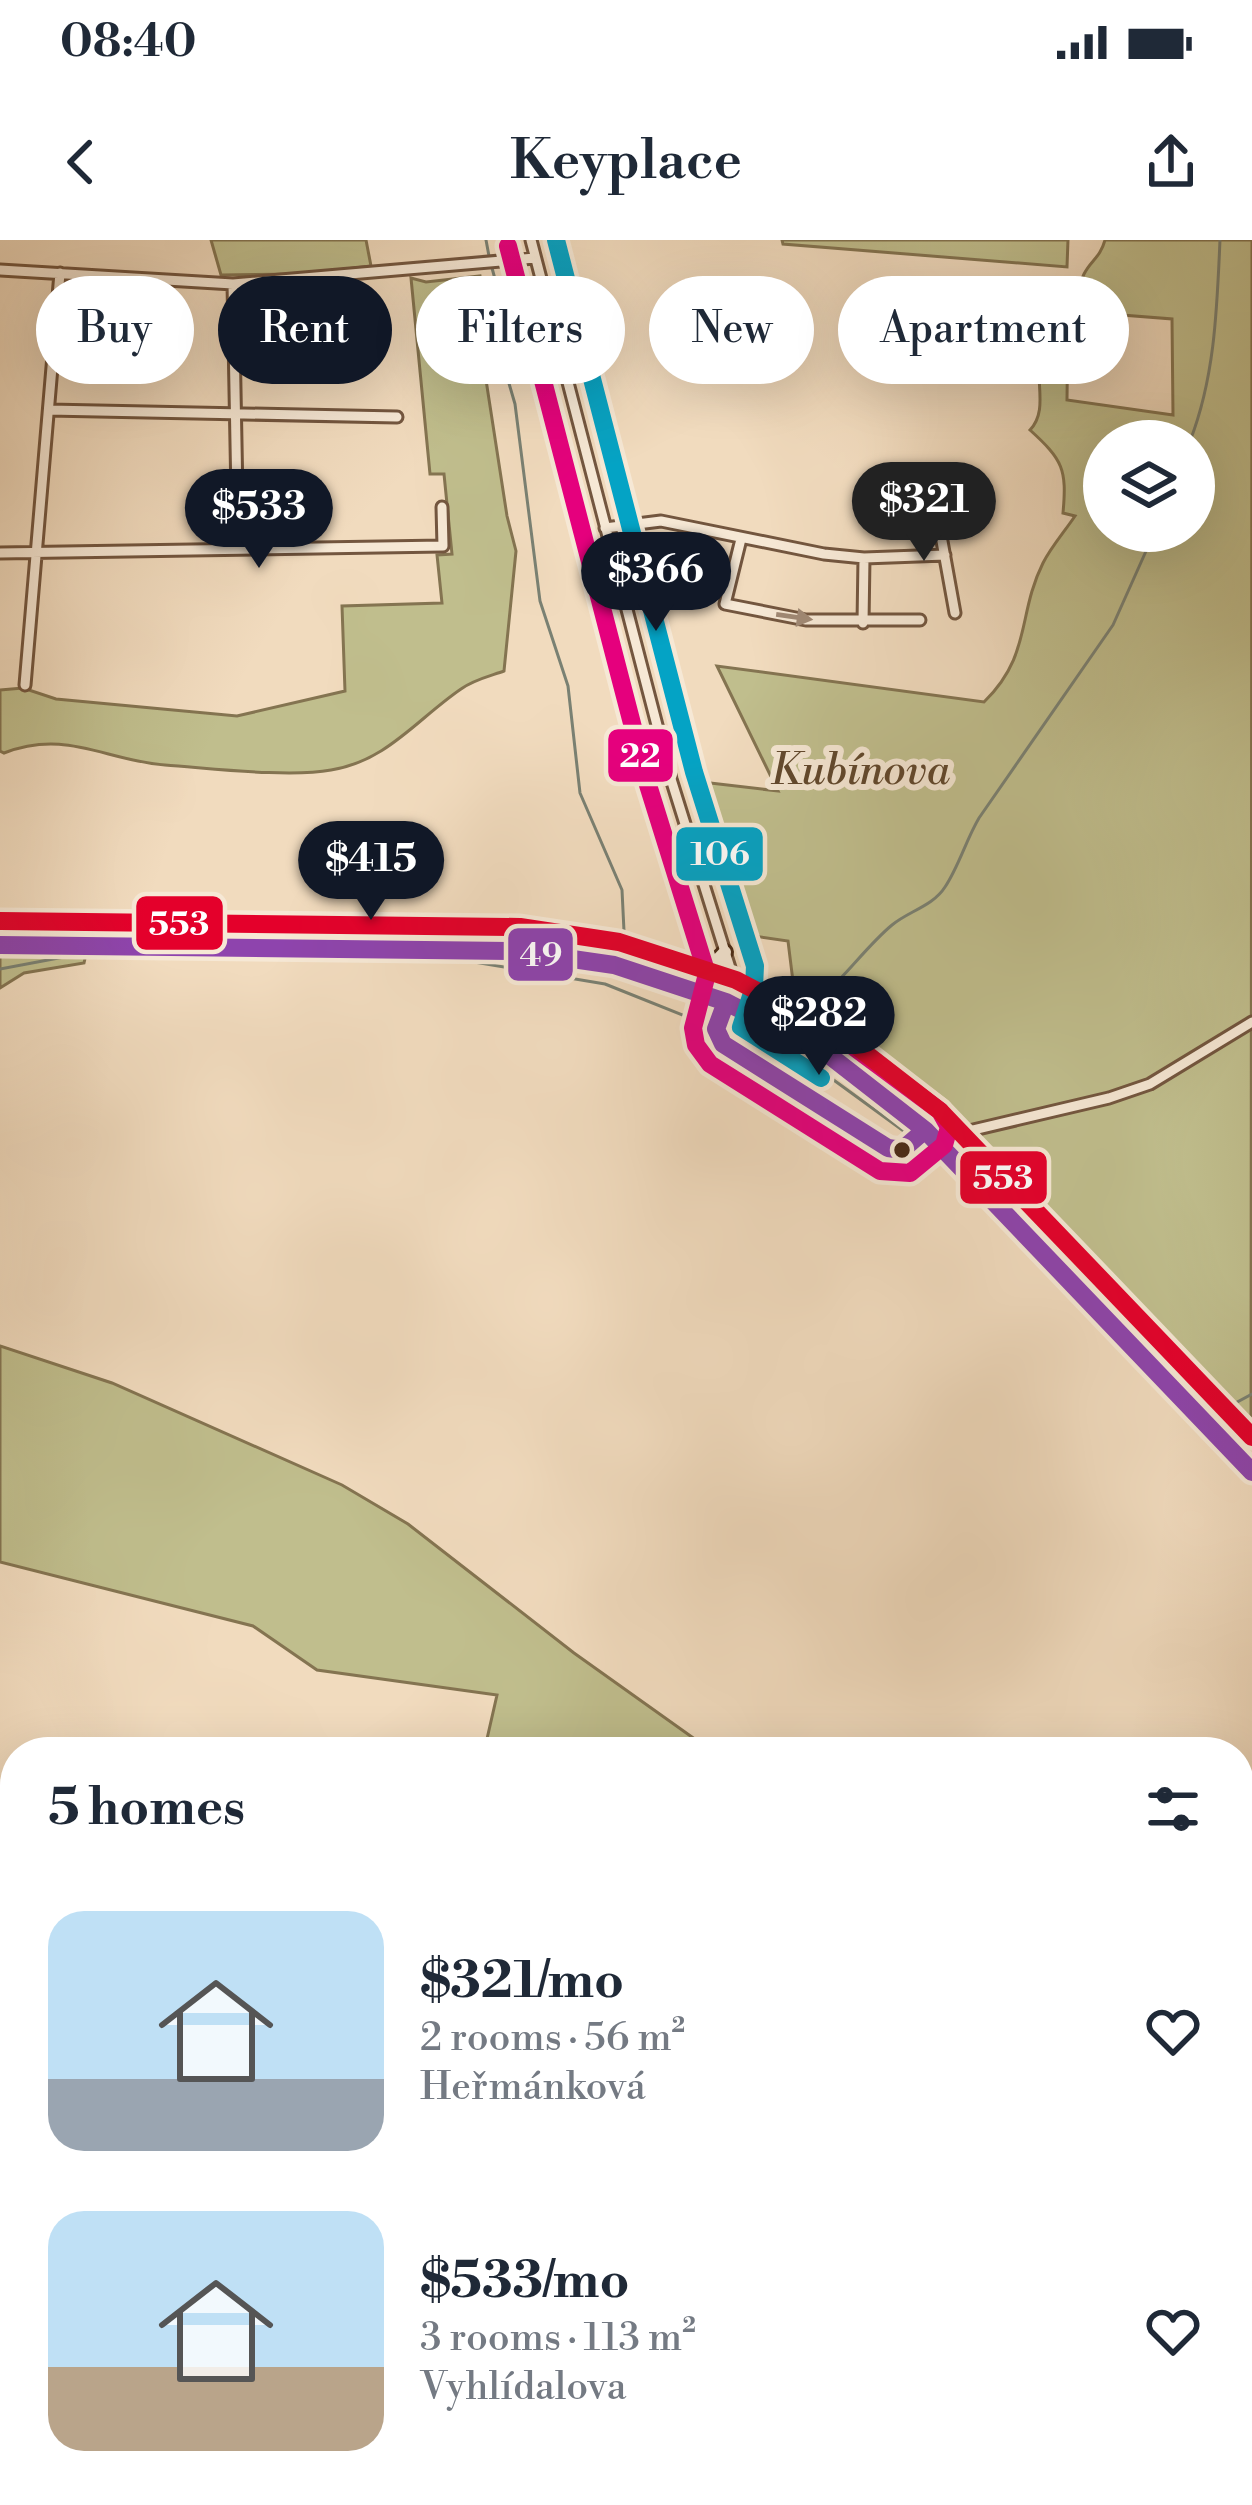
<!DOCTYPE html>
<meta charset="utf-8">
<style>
:root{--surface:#fff;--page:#f6f6f7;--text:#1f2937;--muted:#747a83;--accent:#111827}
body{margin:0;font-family:"Libre Bodoni",serif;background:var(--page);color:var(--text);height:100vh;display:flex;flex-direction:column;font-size:45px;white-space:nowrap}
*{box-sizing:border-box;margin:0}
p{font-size:39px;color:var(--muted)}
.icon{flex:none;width:66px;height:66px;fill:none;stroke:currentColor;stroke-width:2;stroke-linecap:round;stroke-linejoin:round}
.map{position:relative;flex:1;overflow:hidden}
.drawer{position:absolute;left:0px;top:1497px;width:1254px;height:768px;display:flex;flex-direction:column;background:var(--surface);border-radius:48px 48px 0 0;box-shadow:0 12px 48px #0002}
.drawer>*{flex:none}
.hud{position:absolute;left:36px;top:36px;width:1182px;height:108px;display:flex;gap:24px}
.fabs{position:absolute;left:1083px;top:180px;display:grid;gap:24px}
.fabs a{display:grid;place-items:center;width:132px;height:132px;border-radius:50%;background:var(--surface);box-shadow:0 12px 48px #0002;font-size:60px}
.price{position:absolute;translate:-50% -102px;padding:0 27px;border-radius:42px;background:var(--accent);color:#fff;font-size:39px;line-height:78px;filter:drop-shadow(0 3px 6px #0008)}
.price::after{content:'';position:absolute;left:50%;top:72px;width:36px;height:27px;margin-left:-18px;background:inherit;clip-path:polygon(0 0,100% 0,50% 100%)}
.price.active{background:#222;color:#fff}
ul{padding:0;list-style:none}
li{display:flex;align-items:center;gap:36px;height:300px;padding:0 48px}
li span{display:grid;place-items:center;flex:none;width:336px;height:240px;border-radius:36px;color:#555}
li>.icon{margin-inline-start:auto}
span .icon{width:144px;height:144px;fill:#fffc;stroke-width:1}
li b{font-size:51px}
h2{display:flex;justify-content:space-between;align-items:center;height:144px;padding:0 48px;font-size:51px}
.pill{padding:0 42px;border-radius:54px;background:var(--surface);box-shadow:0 12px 48px #0002;font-size:42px;line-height:108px}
.pill.active{background:var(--accent);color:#fff}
.status{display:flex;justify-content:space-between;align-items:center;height:84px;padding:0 60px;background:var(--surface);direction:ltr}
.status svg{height:33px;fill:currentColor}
header{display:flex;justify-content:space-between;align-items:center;height:156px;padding:0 48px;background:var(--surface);font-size:54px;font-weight:600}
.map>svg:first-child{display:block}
</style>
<div class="status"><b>08:40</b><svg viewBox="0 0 49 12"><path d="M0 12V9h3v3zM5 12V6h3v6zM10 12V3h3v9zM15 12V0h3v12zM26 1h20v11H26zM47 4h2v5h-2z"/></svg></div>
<header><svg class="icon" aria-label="back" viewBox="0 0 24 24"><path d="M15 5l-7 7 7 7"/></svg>Keyplace<svg class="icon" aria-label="share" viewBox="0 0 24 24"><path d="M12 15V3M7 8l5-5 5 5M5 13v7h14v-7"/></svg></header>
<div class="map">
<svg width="1252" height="2265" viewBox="0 0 1252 2265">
<rect width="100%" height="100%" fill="#f1dbbe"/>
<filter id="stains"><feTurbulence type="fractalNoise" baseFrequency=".00167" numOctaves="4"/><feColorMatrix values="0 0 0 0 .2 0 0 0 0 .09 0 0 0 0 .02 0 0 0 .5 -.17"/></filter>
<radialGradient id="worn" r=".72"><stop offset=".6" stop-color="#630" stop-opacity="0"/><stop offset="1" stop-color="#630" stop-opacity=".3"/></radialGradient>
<path fill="#c0be8d" stroke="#847451" stroke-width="3" fill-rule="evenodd" d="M211,0h155l5,26 -68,8 -82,1z
M782,0h286l-1,27 -284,-23z
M1105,0h147l-1,1207 -302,-312 -152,-121 -9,-73 -48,-7 -31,-72 -16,-81 85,10 -61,-125 267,36c48,-47 33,-87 59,-139 8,-16 22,-32 32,-47l-12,-3c4,-44 0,-53 -33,-83 19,-20 4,-50 11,-74 4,-14 11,-22 10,-37h17l-1,81 106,15 -1,-96 -101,-8c12,-10 6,-23 13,-37 7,-14 16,-16 21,-34zM1104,201h90v90h-90z
M480,36l7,51 -9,1 29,188 9,35 -12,120c-14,5 -31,9 -43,18 -44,30 -74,72 -130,81 -42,8 -121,-2 -166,-5 -61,-5 -99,-36 -161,-12l-4,-2v-61l23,-2 33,11 181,17 108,-25 -3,-85 100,-3 -5,-48 15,-1 -8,-80h-14l-19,-196 15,4z
M87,710l-3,13 -60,10 -24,15v-35z
M0,1106l112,37 230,102 66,39 166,129 139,99h-229l13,-57 -180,-25 -64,-44 -253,-64z
M15,1805v115l-15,-5v-106z
M1239,1845l13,9v411h-288v-15h275z
M472,2250h61l-1,15h-65z"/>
<path fill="#9bbbb1" stroke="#7a8173" stroke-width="3" d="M108,2250h238l-6,15h-237z"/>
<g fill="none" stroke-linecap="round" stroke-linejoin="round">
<path stroke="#7a8173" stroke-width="3" d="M486,0l3,16
M492,28l10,37 -1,51 14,48 25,197 28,85 12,107 42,97 2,41 -24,24
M1190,201c25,-64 27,-133 30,-201
M293,716l169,4 143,24 105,42
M0,729l64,-12 212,-1
M787,778c42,-15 70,-64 105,-93 17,-14 41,-19 53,-38 14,-21 21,-47 34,-69l134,-193 42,-94
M753,788l45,26 107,78
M725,793l37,-7
M951,932l231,241
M1213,1168l15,-1 24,-13"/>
<defs>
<path id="street" d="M531,0l140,539 60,192v20l-5,11
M0,30l233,14 302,-26
M233,44l5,265
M49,170l348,7
M936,268l19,105
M605,288l56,-7 163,33 40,4 81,-3
M741,299l-16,65 81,16h114
M0,313l443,-7 -1,-39
M863,383l1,-65
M25,445l35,-412
M935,899l174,-41 41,-14 102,-62"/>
<path id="secondary" d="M0,705l517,6 97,14 112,37 52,24 52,30 95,74 327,342
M682,746l22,-12 21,-22"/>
</defs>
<use href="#street" stroke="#73563f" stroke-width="15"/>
<use href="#secondary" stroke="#492a15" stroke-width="18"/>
<use href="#street" stroke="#f6e8d5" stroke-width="9"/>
<use href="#secondary" stroke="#f6e8d5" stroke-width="12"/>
<defs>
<path id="bus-1" d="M0,705l517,6 97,14 112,37 104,54 95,74 327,342
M726,762l-10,27 7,15 165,104 14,2 23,-20"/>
<path id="bus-2" d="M508,6l140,539 59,189 -14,54 3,17 14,19 170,107 30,2 34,-28 5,-18 -9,-16 -97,-72 -89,-50"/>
<path id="bus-3" d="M556,0l138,532 61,194 -1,21 -13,40 80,51"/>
<path id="bus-4" d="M0,681l520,6 99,15 117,38 106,55 98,76 312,326"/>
</defs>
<use href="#bus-1" stroke="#f6e8d5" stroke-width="27"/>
<use href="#bus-2" stroke="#f6e8d5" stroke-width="27"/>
<use href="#bus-3" stroke="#f6e8d5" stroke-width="27"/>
<use href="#bus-4" stroke="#f6e8d5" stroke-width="27"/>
<use href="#bus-1" stroke="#8e44ad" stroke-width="18"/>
<use href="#bus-2" stroke="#e5007d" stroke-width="18"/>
<use href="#bus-3" stroke="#04a3c5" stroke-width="18"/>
<use href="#bus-4" stroke="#e4002b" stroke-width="18"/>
</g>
<defs><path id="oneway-solid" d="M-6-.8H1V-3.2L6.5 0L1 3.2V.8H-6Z" transform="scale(3)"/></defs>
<use fill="#a08975" href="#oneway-solid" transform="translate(794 377) rotate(8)"/>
<circle fill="#492a15" stroke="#f6e8d5" stroke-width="4.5" cx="902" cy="910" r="10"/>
<g text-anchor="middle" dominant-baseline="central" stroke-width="12" stroke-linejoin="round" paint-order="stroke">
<g font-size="42" font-style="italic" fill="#61482d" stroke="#f6e8d5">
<text x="860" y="531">Kubínova</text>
</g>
</g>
<g stroke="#f6e8d5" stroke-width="4.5">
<rect x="606" y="487" width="69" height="57" rx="12" fill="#e5007d"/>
<rect x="674" y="585" width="91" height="58" rx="12" fill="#04a3c5"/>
<rect x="134" y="654" width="91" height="58" rx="12" fill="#e4002b"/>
<rect x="506" y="686" width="69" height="57" rx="12" fill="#8e44ad"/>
<rect x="958" y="909" width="91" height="57" rx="12" fill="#e4002b"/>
</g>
<g font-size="33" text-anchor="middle" font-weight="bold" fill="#fff">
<text x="640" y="527">22</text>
<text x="720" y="625">106</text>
<text x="179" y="695">553</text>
<text x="541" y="726">49</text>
<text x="1003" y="949">553</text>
</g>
<rect width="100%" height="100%" filter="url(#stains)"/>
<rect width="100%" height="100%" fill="url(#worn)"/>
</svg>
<div class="fabs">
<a><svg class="icon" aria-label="layers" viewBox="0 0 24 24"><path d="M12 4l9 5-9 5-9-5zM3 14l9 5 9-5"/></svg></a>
</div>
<b class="price active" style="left:924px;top:324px">$321</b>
<b class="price" style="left:259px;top:331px">$533</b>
<b class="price" style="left:656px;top:394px">$366</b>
<b class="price" style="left:371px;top:683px">$415</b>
<b class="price" style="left:819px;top:838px">$282</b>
<div class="hud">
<a class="pill">Buy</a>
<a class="pill active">Rent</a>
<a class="pill">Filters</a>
<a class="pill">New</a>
<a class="pill">Apartment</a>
</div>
<section class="drawer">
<h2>5 homes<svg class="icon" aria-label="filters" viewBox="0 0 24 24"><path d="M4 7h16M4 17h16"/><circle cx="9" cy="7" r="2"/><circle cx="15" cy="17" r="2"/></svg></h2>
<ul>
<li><span style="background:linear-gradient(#bfe0f5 70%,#9aa5b1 0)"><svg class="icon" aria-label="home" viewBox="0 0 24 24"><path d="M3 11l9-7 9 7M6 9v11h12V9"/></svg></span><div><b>$321/mo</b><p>2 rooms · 56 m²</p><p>Heřmánková</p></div><svg class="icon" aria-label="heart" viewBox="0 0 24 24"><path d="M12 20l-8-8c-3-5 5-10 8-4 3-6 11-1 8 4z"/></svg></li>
<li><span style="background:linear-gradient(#bfe0f5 65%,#b9a48a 0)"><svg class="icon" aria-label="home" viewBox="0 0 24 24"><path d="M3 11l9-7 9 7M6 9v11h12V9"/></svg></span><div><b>$533/mo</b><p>3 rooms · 113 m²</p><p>Vyhlídalova</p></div><svg class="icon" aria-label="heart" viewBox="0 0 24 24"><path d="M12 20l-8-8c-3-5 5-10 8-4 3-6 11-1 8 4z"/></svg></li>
</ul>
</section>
</div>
